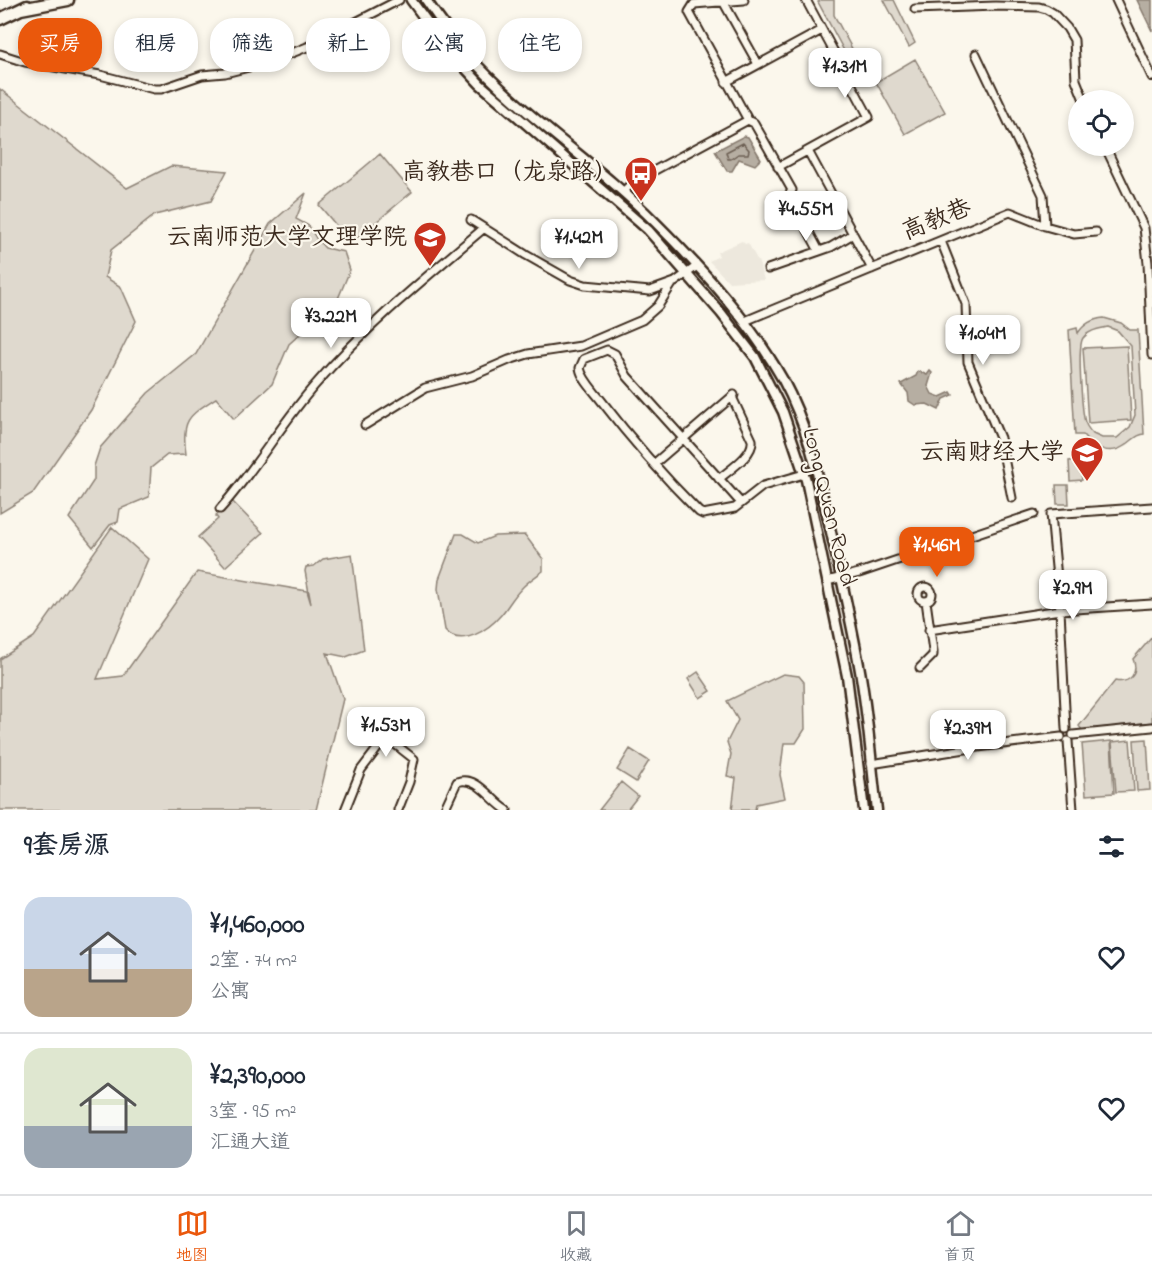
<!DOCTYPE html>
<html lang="zh">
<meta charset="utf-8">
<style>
:root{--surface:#fff;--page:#f2f2f3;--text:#1f2937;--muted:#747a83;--line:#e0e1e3;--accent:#ea580c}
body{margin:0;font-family:"Indie Flower","LXGW WenKai TC",sans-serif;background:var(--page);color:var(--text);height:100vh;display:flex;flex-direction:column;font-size:22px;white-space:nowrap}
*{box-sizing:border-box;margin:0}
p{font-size:20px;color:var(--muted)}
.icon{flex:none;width:33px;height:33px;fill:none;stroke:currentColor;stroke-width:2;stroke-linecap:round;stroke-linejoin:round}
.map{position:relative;height:810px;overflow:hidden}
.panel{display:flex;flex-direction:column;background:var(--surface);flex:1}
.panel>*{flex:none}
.banner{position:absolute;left:18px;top:18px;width:600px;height:54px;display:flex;gap:12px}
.buttons{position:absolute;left:1068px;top:90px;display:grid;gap:12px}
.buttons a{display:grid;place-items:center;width:66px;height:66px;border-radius:50%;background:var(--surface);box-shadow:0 3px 9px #0003;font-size:30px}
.price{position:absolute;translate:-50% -51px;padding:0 14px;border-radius:12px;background:#fff;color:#222;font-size:20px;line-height:39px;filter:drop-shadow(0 2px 3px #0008)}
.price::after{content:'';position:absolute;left:50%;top:36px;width:18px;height:14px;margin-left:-9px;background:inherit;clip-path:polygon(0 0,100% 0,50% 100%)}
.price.selected{background:var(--accent);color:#fff}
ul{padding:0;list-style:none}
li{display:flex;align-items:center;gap:18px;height:150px;padding:0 24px}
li+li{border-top:2px solid var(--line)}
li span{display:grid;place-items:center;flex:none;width:168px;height:120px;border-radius:18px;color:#555}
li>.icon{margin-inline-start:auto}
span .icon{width:72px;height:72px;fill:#fffc;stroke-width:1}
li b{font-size:26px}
h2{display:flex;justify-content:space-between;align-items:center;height:72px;padding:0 24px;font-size:26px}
.chip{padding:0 21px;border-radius:24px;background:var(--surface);box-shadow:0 3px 9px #0003;font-size:21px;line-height:54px}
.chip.selected{background:var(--accent);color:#fff}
.tabs{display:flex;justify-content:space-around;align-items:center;height:84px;border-top:2px solid var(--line);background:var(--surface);font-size:16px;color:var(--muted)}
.tabs a{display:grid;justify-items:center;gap:3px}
.tabs .selected{color:var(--accent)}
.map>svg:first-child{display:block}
</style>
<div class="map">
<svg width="1152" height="810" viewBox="0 0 1152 810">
<rect width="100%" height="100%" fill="#fbf7ec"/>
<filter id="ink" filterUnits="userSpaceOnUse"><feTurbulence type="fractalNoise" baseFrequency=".0167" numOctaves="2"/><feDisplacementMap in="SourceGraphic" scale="12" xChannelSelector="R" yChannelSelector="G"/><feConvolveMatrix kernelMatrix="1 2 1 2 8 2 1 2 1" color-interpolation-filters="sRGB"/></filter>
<g filter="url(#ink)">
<path fill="#ede8dd" d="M742,241l3,3 3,-1 11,20 5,17 -35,2 -20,-21 10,-5 -2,-4z"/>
<path fill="#dfd9ce" stroke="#8d8276" stroke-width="1.5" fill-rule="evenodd" d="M821,0h13v15l30,56 -7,4 -39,-73z
M884,0h10l21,43 -6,4z
M915,59l30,53 -40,22 -29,-52z
M0,89l127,99 44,-22 56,5 -16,30 -56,14 -44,35 -6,27 16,10 15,34 -45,89 -58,83 -33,20z
M380,154l32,38 -61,51 -32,-38z
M306,193l-10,26 13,7 7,12 9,10 19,4 6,18 -13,31 -48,43 -17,40 -38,35 -18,-21c-28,18 -35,22 -30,56l-19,1 -16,13 -2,29 -29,12 -2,13 -8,3 -17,22 -24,-29 25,-38v-14l6,-18 48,-55 48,-39 74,-130z
M1104,318l17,5 9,7h8l6,104c-8,1 -11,6 -17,10 -16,13 -32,5 -44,-9h-8l-6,-105 8,-2 1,5c6,-9 14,-14 26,-15zM1108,327l10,4 13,15 4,69 -5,12 -13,11h-15l-9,-4c-4,-4 -8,-9 -9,-16 -2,-12 -7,-72 -1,-80 6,-8 16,-9 25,-11z
M1127,346l4,74 -43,3 -5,-75z
M1080,460l2,20 -12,1 -1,-20z
M1056,485h12l1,19h-12z
M232,501l31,32 -38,34 -27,-30 20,-18 -2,-3z
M112,527l36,32 -51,120 26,-3 74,-104 110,19 4,13 -6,-33 1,-4 8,-1 9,-7 29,-5 12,96 -18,7 -19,-4 16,46 -27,111h-316v-151l34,-22z
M456,534h7l15,9 17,-7 30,-1 18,24v12c-8,6 -16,11 -22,18 -8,8 -13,18 -20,26 -12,14 -40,34 -56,15l-7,-41 1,-10z
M1152,637v85l-70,8 -3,-4 36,-45c15,3 24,-8 18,-22z
M698,672l13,19 -11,7 -12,-19z
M783,674l16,2 5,6 1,47 -9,14h-12l-4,32 5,23 -29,6 -1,6h-23l4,-32 -9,-2 4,-22 -4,-12 11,-22 -11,-19z
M1147,739l3,51 -13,1 -3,-51z
M1130,740l4,51 -18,1 -4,-50z
M1111,741l3,52 -28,2 -4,-51z
M630,749l19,12 -13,21 -19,-12z
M621,782l17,14 -11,14h-28z"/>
<path fill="#b6aea2" stroke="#85796d" stroke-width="1.5" d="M1137,0h15v31z
M744,136l4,1 13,22 -6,6 -16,-6 -7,12h-5l-12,-20z
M918,371l9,4 3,-4 2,2 -4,13 4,8 8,3 11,-5 2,3 -9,4 -5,11 -12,-6 -12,1 -6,-4 -1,-8 -7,-9 15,-8z"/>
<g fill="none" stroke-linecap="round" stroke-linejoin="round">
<path stroke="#6c5f53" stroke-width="1.5" d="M743,143l6,7 -1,4h-10l-7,5h-3l-2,-7z"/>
<defs>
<path id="minor" d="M744,0l-50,4 -5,8 59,108 6,3 38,67 -3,5 30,56
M1116,0l36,77
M724,3l34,61
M915,9l80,-3 44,1 7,2 7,4 14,15 7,12 2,40 8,20
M0,54l25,8 75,13 54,14h7l41,-14 23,-2 47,-12 35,-14 92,-47
M976,54l67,141 2,31
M726,82l96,-52
M1105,146l39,82 4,35 4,92
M808,151l64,118
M778,167l91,-50 -63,-117
M623,192l10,-10 115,-62
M471,220l55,35 44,25 15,5 65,6 25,-9 22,-16
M941,241l25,63 2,58 32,76 12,60
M768,269l63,-22 22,-13
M745,321l265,-109 35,14 29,8 22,-2
M365,425l60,-37 47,-12 37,-16 19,-6 53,-8 61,-26 16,-14 14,-22
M655,463l79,-68
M719,479c10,-9 35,-24 33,-39l-20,-43
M741,503l-114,-127 -12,-22 -8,-4 -23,9 -4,9c2,11 13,22 20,31 30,39 64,78 99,113l4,2 32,-6 28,-22 41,-12
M220,509c35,-39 61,-85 95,-124 50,-58 110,-107 168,-156
M827,581l32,-8 175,-59
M918 594a7 7 0 1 1 14 0a7 7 0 1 1-14 0Z
M929,630l131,-20 92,-6
M920,668l13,-13v-4l-7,-50
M1066,729l-6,-119 -9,-96 101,-7
M1073,735l79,-8
M1068,741l5,69
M871,764l107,-17 83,-10
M345,810l16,-40 25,-33 28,22 -5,23 -11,28
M444,810l13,-28c21,-7 34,19 50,28"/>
<path id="major" d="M411,0l34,46 35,38 168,146 73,83 34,44 28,55 23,68 41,196 17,134
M426,0c13,19 26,37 41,54 56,63 129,108 188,168 48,48 95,99 128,158 26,48 36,100 48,152 10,45 20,89 28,133 9,48 12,97 18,145"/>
<path id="highway" d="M21,9l47,-9
M0,19l27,-13"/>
</defs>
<use href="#minor" stroke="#3b2a1e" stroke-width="11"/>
<use href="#major" stroke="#3b2a1e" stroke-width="13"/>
<use href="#highway" stroke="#3b2a1e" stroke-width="15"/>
<use href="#minor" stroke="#fbf7ec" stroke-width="7"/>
<use href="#major" stroke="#fbf7ec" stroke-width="8"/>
<use href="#highway" stroke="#fbf7ec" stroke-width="10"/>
</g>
</g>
<defs>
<symbol id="bus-pin" viewBox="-11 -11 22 30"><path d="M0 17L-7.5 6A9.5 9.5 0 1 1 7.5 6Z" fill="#c8321e" stroke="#fbf7ec"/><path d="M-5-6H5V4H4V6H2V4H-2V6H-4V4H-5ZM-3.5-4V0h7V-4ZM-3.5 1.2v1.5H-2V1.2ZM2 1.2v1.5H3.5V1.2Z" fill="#fff"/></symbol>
<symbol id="school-pin" viewBox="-11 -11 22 30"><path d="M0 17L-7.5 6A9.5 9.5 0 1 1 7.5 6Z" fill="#c8321e" stroke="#fbf7ec"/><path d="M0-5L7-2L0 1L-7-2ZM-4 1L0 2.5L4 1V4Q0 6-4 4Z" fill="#fff"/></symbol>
</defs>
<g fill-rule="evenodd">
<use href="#bus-pin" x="622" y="154" width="38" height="52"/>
<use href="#school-pin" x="411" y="219" width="38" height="52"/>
<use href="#school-pin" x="1068" y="434" width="38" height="52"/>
</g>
<g text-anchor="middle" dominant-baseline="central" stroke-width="4.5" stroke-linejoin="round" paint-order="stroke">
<g font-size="24" fill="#3b2a1e" stroke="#fbf7ec" text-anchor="end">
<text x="618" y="173">高教巷口（龙泉路）</text>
<text x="407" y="238">云南师范大学文理学院</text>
<text x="1064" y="453">云南财经大学</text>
</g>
<g font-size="24" fill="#3b2a1e" stroke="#fbf7ec">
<text transform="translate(937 221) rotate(-22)">高教巷</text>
<text transform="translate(828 507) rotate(76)">Long Quan Road</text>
</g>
</g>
</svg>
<div class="buttons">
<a><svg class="icon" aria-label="locate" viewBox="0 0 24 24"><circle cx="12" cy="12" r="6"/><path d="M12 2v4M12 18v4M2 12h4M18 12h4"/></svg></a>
</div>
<b class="price" style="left:845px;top:99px">¥1.31M</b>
<b class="price" style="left:806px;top:242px">¥4.55M</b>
<b class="price" style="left:579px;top:270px">¥1.42M</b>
<b class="price" style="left:331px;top:349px">¥3.22M</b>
<b class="price" style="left:983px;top:366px">¥1.04M</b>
<b class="price selected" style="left:937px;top:578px">¥1.46M</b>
<b class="price" style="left:1073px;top:621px">¥2.9M</b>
<b class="price" style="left:386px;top:758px">¥1.53M</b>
<b class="price" style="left:968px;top:761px">¥2.39M</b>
<div class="banner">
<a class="chip selected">买房</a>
<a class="chip">租房</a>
<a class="chip">筛选</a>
<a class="chip">新上</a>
<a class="chip">公寓</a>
<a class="chip">住宅</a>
</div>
</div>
<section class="panel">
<h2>9套房源<svg class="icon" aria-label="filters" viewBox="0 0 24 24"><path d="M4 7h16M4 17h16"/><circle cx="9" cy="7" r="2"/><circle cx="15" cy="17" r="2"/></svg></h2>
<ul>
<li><span style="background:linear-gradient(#c9d6e8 60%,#b9a48a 0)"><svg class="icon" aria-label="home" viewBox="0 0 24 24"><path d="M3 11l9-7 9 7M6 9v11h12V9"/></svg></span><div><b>¥1,460,000</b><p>2室 · 74 m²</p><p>公寓</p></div><svg class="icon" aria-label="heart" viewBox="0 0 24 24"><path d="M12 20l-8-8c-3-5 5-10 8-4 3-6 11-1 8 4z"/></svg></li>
<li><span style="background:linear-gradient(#dfe7d0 65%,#9aa5b1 0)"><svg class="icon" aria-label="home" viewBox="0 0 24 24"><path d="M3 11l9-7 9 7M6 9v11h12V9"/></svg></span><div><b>¥2,390,000</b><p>3室 · 95 m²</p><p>汇通大道</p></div><svg class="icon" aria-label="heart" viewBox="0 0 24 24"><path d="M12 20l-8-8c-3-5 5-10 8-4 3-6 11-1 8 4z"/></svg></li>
</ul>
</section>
<nav class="tabs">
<a class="selected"><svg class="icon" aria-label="map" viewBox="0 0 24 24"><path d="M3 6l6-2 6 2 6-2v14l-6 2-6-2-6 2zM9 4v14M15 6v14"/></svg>地图</a>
<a><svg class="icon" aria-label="saved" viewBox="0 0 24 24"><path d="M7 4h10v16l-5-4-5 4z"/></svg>收藏</a>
<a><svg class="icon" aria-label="home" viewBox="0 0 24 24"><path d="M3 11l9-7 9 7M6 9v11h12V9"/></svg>首页</a>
</nav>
